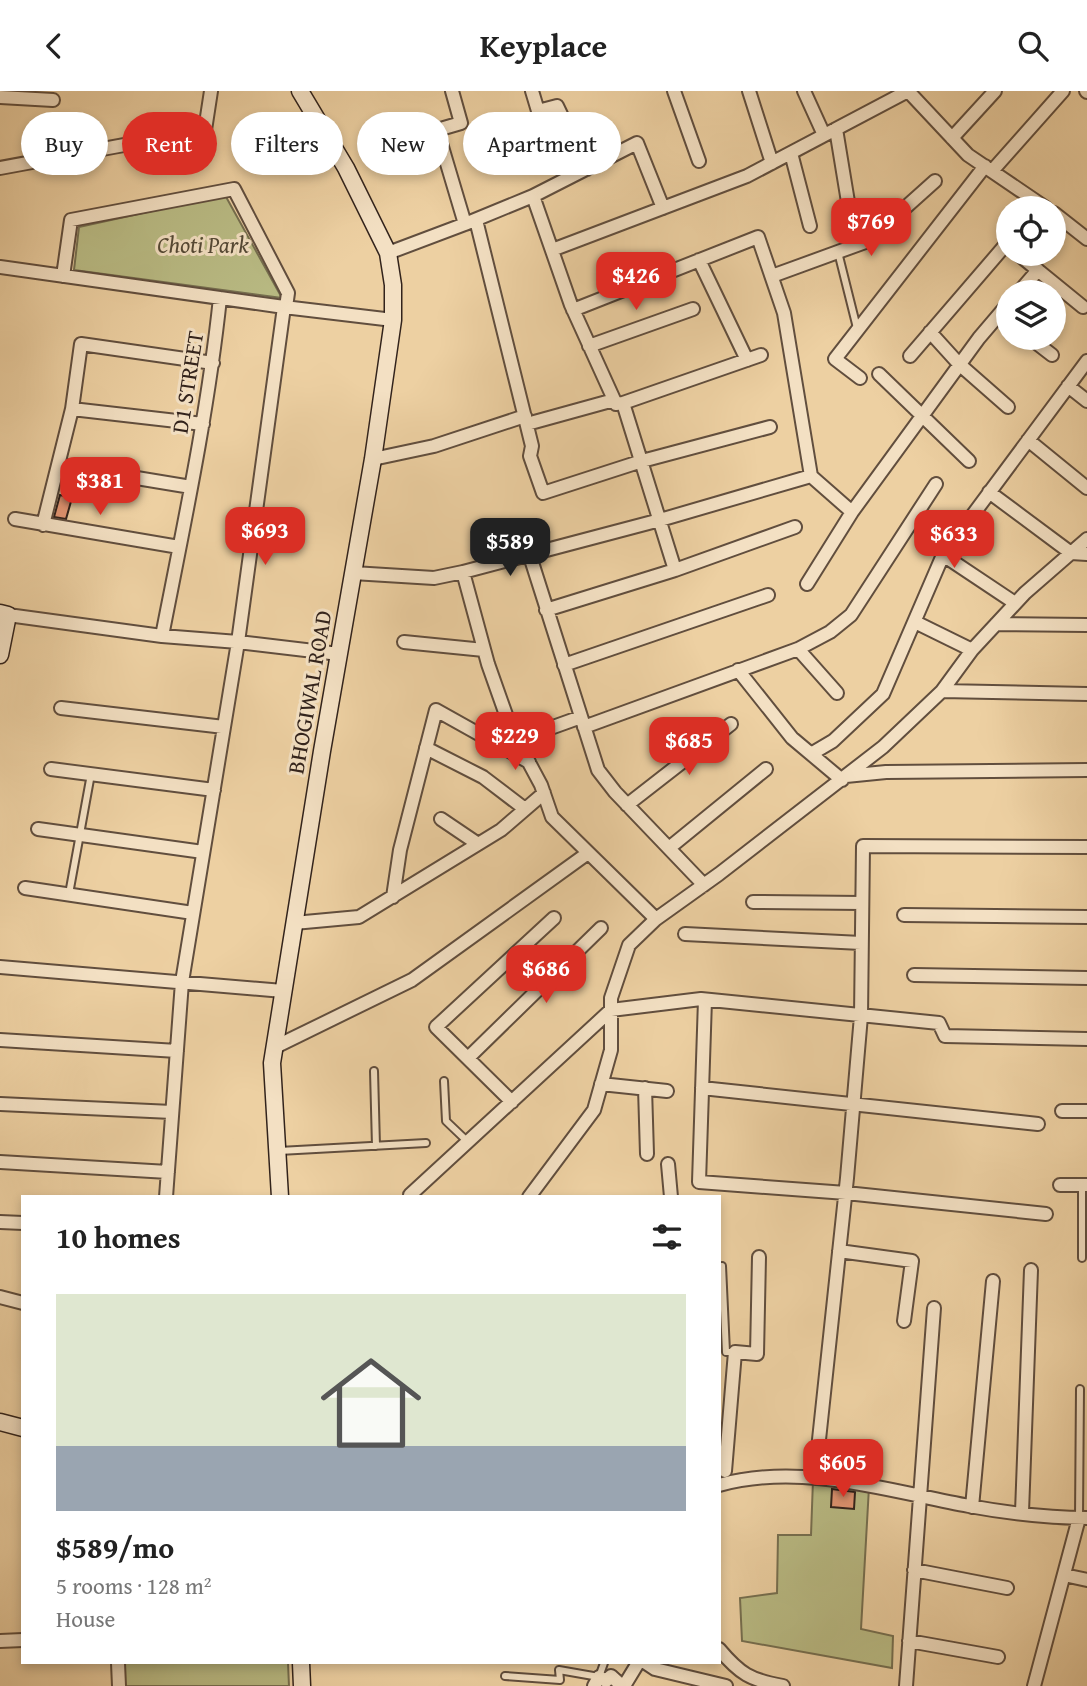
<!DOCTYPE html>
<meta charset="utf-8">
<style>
:root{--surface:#fff;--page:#f2f2f2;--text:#222;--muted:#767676;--accent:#d93025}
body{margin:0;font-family:"Gentium Book Plus",serif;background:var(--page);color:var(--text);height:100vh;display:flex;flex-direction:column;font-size:26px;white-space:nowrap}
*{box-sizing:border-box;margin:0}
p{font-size:23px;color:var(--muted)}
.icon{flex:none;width:38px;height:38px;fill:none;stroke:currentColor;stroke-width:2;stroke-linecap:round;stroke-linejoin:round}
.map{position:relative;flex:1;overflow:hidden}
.details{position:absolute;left:21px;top:1104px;width:700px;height:469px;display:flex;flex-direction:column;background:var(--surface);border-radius:0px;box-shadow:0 4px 10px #0003}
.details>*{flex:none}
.banner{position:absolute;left:21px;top:21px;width:700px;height:63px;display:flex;gap:14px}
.buttons{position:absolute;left:996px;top:105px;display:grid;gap:14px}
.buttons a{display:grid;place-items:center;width:70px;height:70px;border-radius:50%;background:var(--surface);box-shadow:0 4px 10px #0003;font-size:35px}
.price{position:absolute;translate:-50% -60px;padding:0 16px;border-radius:14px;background:var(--accent);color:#fff;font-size:23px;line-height:46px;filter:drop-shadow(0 2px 4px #0008)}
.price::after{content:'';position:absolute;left:50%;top:42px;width:21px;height:16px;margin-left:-10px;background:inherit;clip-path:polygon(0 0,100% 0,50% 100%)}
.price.selected{background:#222;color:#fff}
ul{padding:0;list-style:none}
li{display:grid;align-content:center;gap:14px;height:371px;padding:0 35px}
li span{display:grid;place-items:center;height:217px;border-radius:0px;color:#555}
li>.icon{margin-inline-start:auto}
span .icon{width:126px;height:126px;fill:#fffc;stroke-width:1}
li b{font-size:30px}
h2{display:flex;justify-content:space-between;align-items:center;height:84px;padding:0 35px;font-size:30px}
.chip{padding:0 24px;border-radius:32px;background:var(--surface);box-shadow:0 4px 10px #0003;font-size:24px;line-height:63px}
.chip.selected{background:var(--accent);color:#fff}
header{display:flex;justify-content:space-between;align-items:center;height:91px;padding:0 35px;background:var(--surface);font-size:32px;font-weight:600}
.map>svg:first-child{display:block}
</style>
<header><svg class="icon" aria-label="back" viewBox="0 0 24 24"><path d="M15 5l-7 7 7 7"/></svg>Keyplace<svg class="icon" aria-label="search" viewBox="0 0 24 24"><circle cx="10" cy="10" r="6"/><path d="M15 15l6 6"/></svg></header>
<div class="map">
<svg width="1087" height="1595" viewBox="0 0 1087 1595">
<rect width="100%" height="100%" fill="#edd0a2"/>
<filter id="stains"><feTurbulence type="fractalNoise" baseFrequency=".00286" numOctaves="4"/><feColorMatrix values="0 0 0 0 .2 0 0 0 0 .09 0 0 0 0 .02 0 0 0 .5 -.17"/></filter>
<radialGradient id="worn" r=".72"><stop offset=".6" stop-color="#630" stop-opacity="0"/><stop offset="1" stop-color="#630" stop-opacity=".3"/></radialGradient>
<path fill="#b9bb84" stroke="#766f50" stroke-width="2" d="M225,104l57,103 -208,-28 5,-43z
M813,1389l56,7 -8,142 32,7 -1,32 -150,-27 -2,-43 37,-5 1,-58h33z
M121,1572h167l1,23h-167z"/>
<path fill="#e49774" stroke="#32231c" stroke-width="2" d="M60,404l12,3 -6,21 -12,-2z
M832,1398l23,3 -1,17 -23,-2z"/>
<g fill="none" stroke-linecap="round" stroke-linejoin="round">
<defs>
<path id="lane" d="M838,161l19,76
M69,803l22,-120
M374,980l2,75
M444,990l2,40 22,21
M279,1060l147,-8
M1082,1094v73
M722,1175l4,86h9
M1079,1427l1,-129
M505,1585l55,4 -1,-10 40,7 5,-14"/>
<path id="street" d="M452,0l9,32 -24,7 28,94
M532,0l6,20 19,-5 30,63
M674,0l25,70
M749,0l23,72
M804,0l20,44
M1086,0l1,1
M0,6l53,3
M836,38l13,79
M952,47l43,-47
M791,62l19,73
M0,77l205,-38 6,-39
M992,80l71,-80
M533,105l38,109 45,99 7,-1 52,167
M1054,122l33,26
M476,129l56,226 -2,10 13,37 99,-32 128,-34
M552,159l195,-74 161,-85 60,64 78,53
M388,162l77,-29 68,-28 104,-53 26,65
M1018,163l65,53
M699,169l48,100
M0,176l284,40
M63,185l8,-56 163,-31 54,104 -2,14
M772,185l96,-35 67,-60
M1019,201l19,-22
M573,219l185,-73 26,76 27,163
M930,241l29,32 49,43
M1030,247l22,17
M589,255l104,-37
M910,265l98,-114
M879,283l90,87
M860,287l-25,-19 150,-193
M1068,295l19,15
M623,312l138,-48
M72,318l131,15
M527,333l87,-24
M1028,349l59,48
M373,368l61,-13 91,-30
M58,374l133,22
M989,401l82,61 16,1
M852,421l127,-174 29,-34
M15,428l164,28
M43,434l29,-116 9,-65 132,19
M943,464l72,48
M530,465l68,214 17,22 89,93
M463,481l25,92 23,65 30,56 11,32 104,102
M353,482l81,5 29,-6 197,-52 151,-44 41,36 -45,72
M546,519l129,-40 120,-43
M8,524l154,21 76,6 46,-335 109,13
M915,531l57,28
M996,533l91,1
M162,545c22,-112 46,-224 58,-338
M404,551l80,8
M798,558l39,44
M564,574l204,-70
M738,579l54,68 50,42
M942,600l145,3
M61,617l163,19
M584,636l214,-78 32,-17 21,-17 85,-131
M517,649l64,-23
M426,657l57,29 42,32
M811,663l22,-13 50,-47 60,-139 144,-194
M51,678l163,21
M846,685l40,-4 201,-2
M627,714l104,-81
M441,728l37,25
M38,738l165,23
M669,757l97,-79
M25,797l168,25
M393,806l7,-47 36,-140 93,52
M753,811l109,1
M904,824l183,2
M294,832l65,-6 142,-87 43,-37
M685,843l176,9
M0,876l283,24
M914,884l173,3
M705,909l-6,182 147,11 200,21
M0,949l177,11
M275,956l137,-67 176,-127
M468,967l133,-130
M601,993l66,7
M645,997l2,66
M702,997l336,36
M512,1011l-76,-75 118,-109
M0,1013l172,8
M1062,1020h25
M0,1071l168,10
M668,1073l3,33
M1060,1094h27
M410,1104l201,-185 90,-11 238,24 6,13 142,3
M166,1106l16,-215 56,-340 101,12
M529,1106l65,-87 17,-60v-52l18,-53 27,-26 63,-45 164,-127 59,-56 30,-41 53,-57 62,-54
M0,1131l23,1
M839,1160l73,10 -8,60
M0,1206l23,6
M725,1380l10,-119 22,2 2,-97
M815,1386l32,-299 14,-162 2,-170 224,1
M719,1394c82,-23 170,6 250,21 38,7 79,12 118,12
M972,1416l21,-226
M1022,1421l9,-242
M914,1479l93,18
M1064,1484l23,5
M0,1550l23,-1
M909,1550l89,16
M719,1558c21,25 31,31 64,37
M118,1572l1,23
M646,1572l9,6 71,17
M594,1595l5,-9 7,4 5,-5 11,10
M624,1595l14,-23
M906,1595l28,-378
M1034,1595l45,-168"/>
<path id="secondary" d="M0,522l8,2 -8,40
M280,1106l-8,-134 50,-312 51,-292 20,-139v-35l-5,-32 -42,-85 -46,-77
M0,1331l23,6
M301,1572l1,23"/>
</defs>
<use href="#lane" stroke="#614e3e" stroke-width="10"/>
<use href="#street" stroke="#614e3e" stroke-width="16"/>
<use href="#secondary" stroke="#32231c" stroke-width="19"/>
<use href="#lane" stroke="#f3e0c3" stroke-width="6"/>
<use href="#street" stroke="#f3e0c3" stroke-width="12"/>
<use href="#secondary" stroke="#f3e0c3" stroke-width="16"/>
</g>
<g text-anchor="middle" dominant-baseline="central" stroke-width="6" stroke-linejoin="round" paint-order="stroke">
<g font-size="23" font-style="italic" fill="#544936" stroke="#f3e0c3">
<text x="203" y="153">Choti Park</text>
</g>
<g font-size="23" fill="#32231c" stroke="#f3e0c3">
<text transform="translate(187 291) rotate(-81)">D1 STREET</text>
<text transform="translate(309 601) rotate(-80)">BHOGIWAL ROAD</text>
</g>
</g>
<rect width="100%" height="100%" filter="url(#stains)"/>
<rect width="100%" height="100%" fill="url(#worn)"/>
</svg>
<div class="buttons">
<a><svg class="icon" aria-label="locate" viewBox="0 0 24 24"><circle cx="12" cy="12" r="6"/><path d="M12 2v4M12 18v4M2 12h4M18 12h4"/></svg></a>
<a><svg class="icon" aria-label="layers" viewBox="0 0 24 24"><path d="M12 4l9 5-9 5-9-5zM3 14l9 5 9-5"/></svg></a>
</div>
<b class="price" style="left:871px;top:167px">$769</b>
<b class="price" style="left:636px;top:221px">$426</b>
<b class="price" style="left:100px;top:426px">$381</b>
<b class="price" style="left:265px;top:476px">$693</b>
<b class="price" style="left:954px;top:479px">$633</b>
<b class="price selected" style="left:510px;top:487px">$589</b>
<b class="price" style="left:515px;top:681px">$229</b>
<b class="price" style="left:689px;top:686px">$685</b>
<b class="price" style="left:546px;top:914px">$686</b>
<b class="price" style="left:843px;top:1408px">$605</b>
<div class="banner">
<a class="chip">Buy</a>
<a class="chip selected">Rent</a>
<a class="chip">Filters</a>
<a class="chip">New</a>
<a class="chip">Apartment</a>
</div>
<section class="details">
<h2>10 homes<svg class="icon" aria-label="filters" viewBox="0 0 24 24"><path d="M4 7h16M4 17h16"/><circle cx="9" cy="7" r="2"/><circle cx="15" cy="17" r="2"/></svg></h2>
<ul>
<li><span style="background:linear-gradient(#dfe7d0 70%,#9aa5b1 0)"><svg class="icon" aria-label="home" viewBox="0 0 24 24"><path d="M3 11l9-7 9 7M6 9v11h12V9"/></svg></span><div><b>$589/mo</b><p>5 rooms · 128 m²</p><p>House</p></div></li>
</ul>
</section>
</div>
